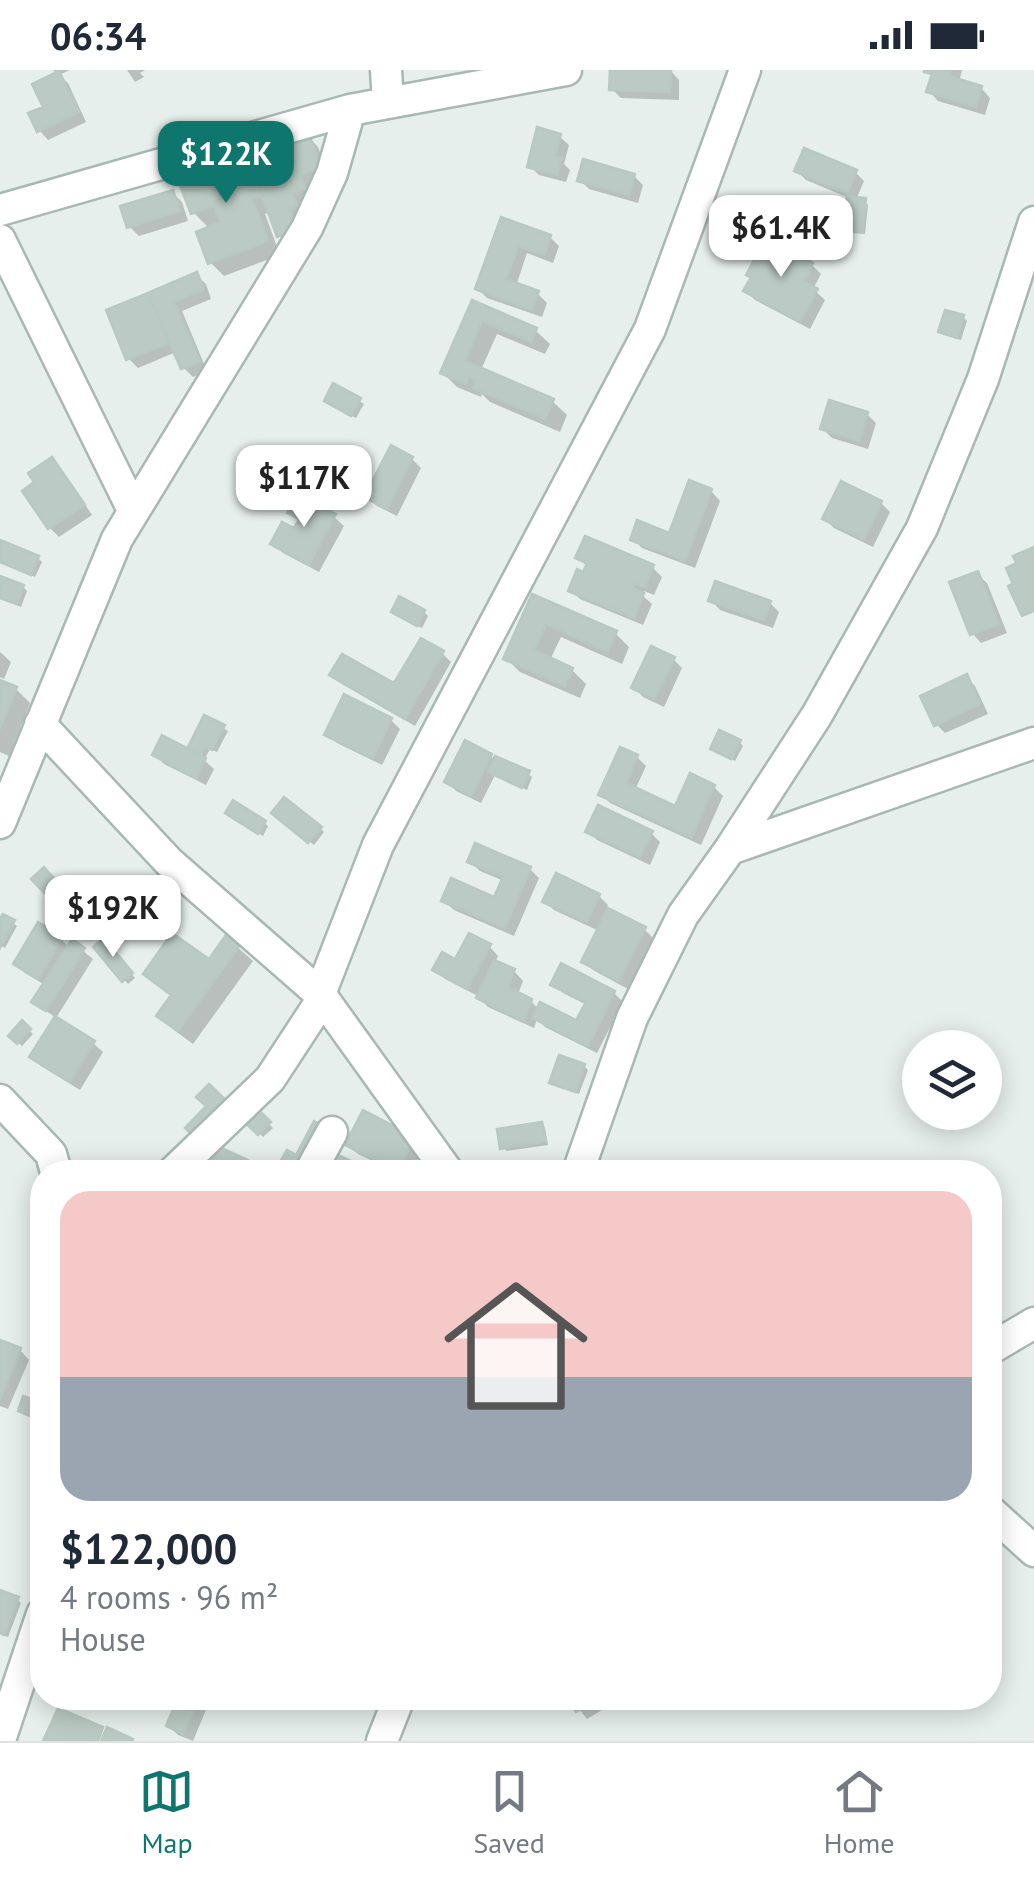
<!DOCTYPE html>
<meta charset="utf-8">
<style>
:root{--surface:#fff;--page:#f6f6f7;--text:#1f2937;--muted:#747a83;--line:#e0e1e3;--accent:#0f766e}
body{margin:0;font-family:"PT Sans",sans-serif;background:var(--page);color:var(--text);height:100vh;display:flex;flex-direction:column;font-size:38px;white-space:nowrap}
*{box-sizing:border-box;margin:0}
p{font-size:32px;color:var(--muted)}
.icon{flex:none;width:55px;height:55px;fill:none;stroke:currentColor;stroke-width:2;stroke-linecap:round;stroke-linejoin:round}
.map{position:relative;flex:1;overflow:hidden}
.sheet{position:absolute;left:30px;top:1090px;width:972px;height:550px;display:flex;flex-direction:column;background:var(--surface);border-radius:40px;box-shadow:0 5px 25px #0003}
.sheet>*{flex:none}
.tools{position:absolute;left:902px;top:960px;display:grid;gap:20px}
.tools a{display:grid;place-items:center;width:100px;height:100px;border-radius:50%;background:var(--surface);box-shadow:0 5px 25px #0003;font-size:50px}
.price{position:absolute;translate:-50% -85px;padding:0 22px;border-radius:20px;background:#fff;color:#222;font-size:32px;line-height:65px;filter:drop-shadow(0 2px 5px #0008)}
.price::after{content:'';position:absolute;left:50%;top:60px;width:30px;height:22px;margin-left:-15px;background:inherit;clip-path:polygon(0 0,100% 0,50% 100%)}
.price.active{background:var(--accent);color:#fff}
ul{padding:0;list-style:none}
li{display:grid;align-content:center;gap:20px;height:530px;padding:0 30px}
li span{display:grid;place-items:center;height:310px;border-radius:30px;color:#555}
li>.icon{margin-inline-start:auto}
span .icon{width:180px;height:180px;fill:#fffc;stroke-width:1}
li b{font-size:42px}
.status{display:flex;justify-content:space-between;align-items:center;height:70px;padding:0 50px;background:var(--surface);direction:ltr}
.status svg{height:28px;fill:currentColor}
.tabs{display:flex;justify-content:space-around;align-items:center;height:140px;border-top:2px solid var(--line);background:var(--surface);font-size:28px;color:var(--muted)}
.tabs a{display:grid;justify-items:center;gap:5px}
.tabs .active{color:var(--accent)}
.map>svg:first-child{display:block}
</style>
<div class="status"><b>06:34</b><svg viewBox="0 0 49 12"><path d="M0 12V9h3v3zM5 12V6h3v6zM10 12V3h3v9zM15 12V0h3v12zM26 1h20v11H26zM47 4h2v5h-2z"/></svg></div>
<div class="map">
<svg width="1034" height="1671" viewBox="0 0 1034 1671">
<rect width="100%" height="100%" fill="#e6efeb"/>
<path fill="#0003" d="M53,0h17l-11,5 9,8 18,39 -38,18 -9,-10 19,-55z
M127,0h18l-5,3 4,4 -9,5z
M612,0h58l9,10v20l-58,-2 -9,-9z
M927,0h35l-3,12 22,6 9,10 -5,17 -47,-14 -9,-10 4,-13z
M559,66l10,9 -5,19 6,6 -4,12 -27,-7 -9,-9z
M309,67l9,10 11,29 -21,8 5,14 -14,4 5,14 -16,29 -9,-10 -9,-23 -5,2 15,41 -56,21 -14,-14v-33l-16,-16 9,-36 21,-21 9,9z
M797,101l58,1 9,9 -8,19 8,1 4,4 -3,29 -15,-1 -4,-4 3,-31 -43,-18z
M634,106l9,9 -5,18 -49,-14 -9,-9z
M172,122l10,10 6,19 -49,15 -9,-9z
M503,150l47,17 9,9 -6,17 -26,-10 -11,33 22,8 9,9 -5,14 -55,-19 -9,-9z
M812,195l9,9 -8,15 12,11 -15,29 -55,-29 -9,-9z
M196,205l10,9 5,15 -29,12 25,60 -14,6 -9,-9 -8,-16 -38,16 -9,-9 -20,-47z
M473,234l62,26 15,14 -5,10 -48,-20 -16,36 71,31 15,14 -7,17 -70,-30 -8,-8 -1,3 -24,-10 -14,-14z
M963,247l4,4 -6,19 -16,-5 -4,-4z
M334,317l30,17 -8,14 -25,-13z
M867,344l9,9 -8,26 -36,-11 -10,-10z
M412,389l9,9 -24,48 -20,-10 -10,-9z
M52,390l9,9 31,46 -33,22 -9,-9 -25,-37 12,-8z
M711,421l9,10 -25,67 -53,-20 -9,-9 38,-3z
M881,433l9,9 -17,35 -39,-19 -9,-9z
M290,443l44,4 10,9 -25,46 -36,-19 -10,-10 22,-11 5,-10z
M0,475l38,13 4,4 -7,15 -35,-14z
M578,488l74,9 10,10 -8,18 -10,-4 -2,4 10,9 -9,21 -63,-26 -9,-9 14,-15 3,-8z
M977,504l10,9 20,50 -26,10 -9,-10z
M0,509l23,8 4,4 -6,16 -21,-8z
M533,527l82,36 14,14 -7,17 -61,-27 -11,23 22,10 14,14 -6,14 -60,-26 -14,-14z
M711,530l59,3 9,9 -6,16 -53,-18z
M424,542l4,4 -6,12 -24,-12z
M0,582l11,10 -7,17 -4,-2z
M442,583l9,9 -36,64 -73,-42 -10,-9 63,12z
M673,589l9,9 -18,39 -21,-10 -9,-10z
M966,607l9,9 13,28 -43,19 -9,-9z
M0,613l16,6 14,14 -21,53 -9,-4z
M206,648l22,13 -11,21 -7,-3 -6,11 10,9 -8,16 -42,-21 -9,-10 33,-2z
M391,650l9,9 -18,36 -45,-22 -10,-9z
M739,672l4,4 -8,15 -22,-12z
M491,686l5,5 32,13 4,3 -5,13 -32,-15 -14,28 -25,-12 -9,-10z
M637,687l9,9 -11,24 41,19 38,-22 9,9 -22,49 -91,-42 -9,-9z
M232,747l32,6 4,3 -5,10z
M279,747l41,11 4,4 -10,13z
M588,761l63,2 9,9 -10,23 -53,-25z
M470,791l60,8 9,9 -25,58 -60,-26 -10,-9 52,-1 8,-19 -24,-10z
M34,809l37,21 14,-13 23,24 -24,21z
M599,826l9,9 -2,5 39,20 9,9 -26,50 -35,-19 -9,-9 15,-30 -45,-21 -9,-9z
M4,847l13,9 -12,22 -5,-3v-22z
M227,868l26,23 -60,83 -19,-14 -14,-14 13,-19 -27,-23 64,-11z
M61,869l8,8 3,-5 21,17 -37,59 -22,-16 11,-17 -20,-12 -9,-9z
M104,871l31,37 -7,6 -32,-36z
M489,876l9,10 -3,7 19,8 9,10 -5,13 13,7 8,9 38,14 10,-19 -24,-12 -10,-9 61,9 9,9 -26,51 -52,-26 -8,-8 -3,9 -46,-21 -10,-11 -33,-17 -10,-9z
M22,954l11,10 -11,12 -11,-10z
M93,973l10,9 -23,38 -39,-24 -9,-9z
M584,996l4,4 -9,24 -23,-8 -4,-4z
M250,1036l23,22 -10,9 -21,-21 -3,1z
M364,1044l59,34 -13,24h-15l-37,-18 -10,-9z
M541,1054l4,4 3,17 -41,6 -4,-4z
M221,1080l26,13 9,9h-17l-8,-3 3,3h-24z
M0,1272l20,8 9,10 -21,49 -8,-3z
M25,1329l17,7v15l-18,-6 -4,-4z
M0,1523l17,6 4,4 -13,34 -8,-3z
M173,1628h38l-18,43 -15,-6 -9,-9 11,-26z
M570,1628h52l-35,21z"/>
<path fill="#bbcac4" stroke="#b8c9c2" stroke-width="2.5" d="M610,0h61l-1,22 -61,-2z
M924,0h27l-2,6 33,10 -6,21 -50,-15 6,-18 -8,-2z
M59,1l20,41 -42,20 -9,-19 15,-6 -11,-23z
M537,57l24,7 -6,22 7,2 -5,17 -30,-8z
M309,64l12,33 -21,8 5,14 -13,4 5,13 -8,3 7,21 -19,7 -29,-80z
M804,78l53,22 -10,23 -53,-22z
M225,83l4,11 19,-7 14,39 -10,3 16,42 -60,23 -12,-32 24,-10 -6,-16 -23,8 -12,-31 21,-8 -5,-11z
M583,89l52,15 -6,21 -52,-14z
M173,120l7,21 -53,17 -7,-22z
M847,126l19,2 -4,34 -19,-2z
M501,147l50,18 -7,20 -26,-9 -12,33 33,12 -7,19 -57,-21z
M766,168l47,25 -9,18 14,8 -18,32 -57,-30 8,-14 -5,-2z
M197,202l7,17 -30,13 26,59 -19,8 -33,-76z
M148,223l21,50 -43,17 -20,-50z
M472,230l65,28 -6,14 -49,-21 -17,40 89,38 -9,20 -72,-31 3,-8 -7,-3 -3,7 -26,-11z
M945,240l19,5 -7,23 -19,-6z
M333,313l28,15 -10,18 -27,-15z
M829,330l39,12 -9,29 -39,-12z
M391,375l22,12 -26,52 -23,-12z
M52,387l33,48 -37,24 -26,-38 12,-9 -6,-9z
M689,410l23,9 -27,72 -55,-21 7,-20 32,13z
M841,411l41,20 -18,38 -42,-20z
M297,425l39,19 -27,51 -39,-21 12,-22 12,6 5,-9 -12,-6z
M585,466l69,29 -9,22 -10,-4 -3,5 12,5 -10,25 -66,-27 9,-22 6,3 4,-9 -12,-5z
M0,470l39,16 -8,19 -31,-13z
M1034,477v64l-12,5 -14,-30 5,-2 -7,-16 10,-5 -3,-7z
M978,501l21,53 -29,11 -21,-53z
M0,506l24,9 -7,19 -17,-6z
M715,511l56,20 -7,19 -56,-19z
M532,524l85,37 -10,21 -61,-28 -12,26 39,18 -8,18 -62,-27z
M399,526l26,14 -8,16 -26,-14z
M421,568l23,13 -39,68 -76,-44 13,-21 52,29z
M651,576l24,11 -20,42 -24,-11z
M967,604l13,30 -46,22 -14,-30z
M0,610l17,7 -17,42z
M344,624l48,24 -19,40 -49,-23z
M204,645l21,10 -13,25 -7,-3 -4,8 -14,-6z
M719,660l22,10 -10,19 -21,-10z
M162,665l44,23 -10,20 -44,-23z
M465,670l27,14 -21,42 -27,-14z
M620,677l18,8 -12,28 49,23 15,-33 25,12 -24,52 -93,-42z
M495,686l35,15 -8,17 -34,-16z
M284,727l38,30 -14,16 -37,-30z
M233,730l33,21 -8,13 -33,-21z
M598,735l55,26 -13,26 -55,-25z
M475,773l56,24 -26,61 -64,-27 10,-23 43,19 9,-20 -36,-15z
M44,797l27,30 14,-13 15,16 -26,24 -43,-45z
M556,803l44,21 -13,28 -45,-20z
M608,838l38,19 -27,54 -38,-19z
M3,844l12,6 -14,26 -1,-28z
M38,852l25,15 -25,42 -25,-15z
M172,863l37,26 17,-24 14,10 -62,86 -22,-15 15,-21 -28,-21z
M469,863l22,11 -24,45 -35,-19 10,-18 13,7z
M104,868l29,35 -11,9 -29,-35z
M72,869l13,9 -39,63 -15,-9z
M494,890l21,9 -7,18 24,12 -8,22 -48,-23z
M561,893l54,28 -27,55 -56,-28 8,-16 36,18 10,-18 -36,-17z
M55,946l40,25 -25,41 -41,-25z
M22,950l9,9 -14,15 -9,-8z
M559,985l26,9 -10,28 -26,-9z
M209,1014l24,23 -34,35 -14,-14 21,-22 -10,-9z
M250,1032l21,20 -13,13 -21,-20z
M363,1040l52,27 -18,34 -52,-26z
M314,1051l13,8 -26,43 -21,-10 7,-12 9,5z
M542,1052l4,19 -46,8 -3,-20z
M219,1077l29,13 -6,11 -12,-6 -2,4 6,3h-27z
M334,1083l19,9 -5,10h-23z
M0,1270l21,8 -21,51z
M23,1326l19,7 -4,16 -20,-8z
M0,1520l19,7 -15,38 -4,-2z
M178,1628h20l-15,36 -17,-8z
M567,1628h32l-23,14z
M58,1638l45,19 -5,14h-55z
M107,1657l26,12 -1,2h-31z"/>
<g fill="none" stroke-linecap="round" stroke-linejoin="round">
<defs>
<path id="minor" d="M386,0l2,33
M0,140l350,-100 216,-40
M0,170l133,270
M40,654l129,138 151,132 128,178
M0,753l117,-284 190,-311 25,-55 18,-63
M730,779l304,-106
M320,924l58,-149 272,-516 95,-259
M0,1030l51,54 5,18
M173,1102l97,-93 53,-81
M310,1102l22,-40
M578,1102l54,-154 51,-103 47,-66 87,-134 105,-187 61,-149 51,-157
M990,1279l44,-26
M990,1441l44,40
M0,1670l42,-126
M382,1671l17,-43"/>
</defs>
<use href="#minor" stroke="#a8b8b2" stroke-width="35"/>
<use href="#minor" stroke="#fff" stroke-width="30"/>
</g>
</svg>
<div class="tools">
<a><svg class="icon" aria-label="layers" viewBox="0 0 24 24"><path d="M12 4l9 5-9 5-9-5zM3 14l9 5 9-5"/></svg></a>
</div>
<b class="price active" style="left:226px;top:136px">$122K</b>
<b class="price" style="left:781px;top:210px">$61.4K</b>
<b class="price" style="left:304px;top:460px">$117K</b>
<b class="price" style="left:113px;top:890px">$192K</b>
<section class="sheet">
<ul>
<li><span style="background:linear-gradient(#f6c9c9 60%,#9aa5b1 0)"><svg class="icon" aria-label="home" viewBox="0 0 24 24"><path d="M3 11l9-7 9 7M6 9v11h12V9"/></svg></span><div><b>$122,000</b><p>4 rooms · 96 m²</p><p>House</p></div></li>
</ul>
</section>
</div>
<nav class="tabs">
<a class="active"><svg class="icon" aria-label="map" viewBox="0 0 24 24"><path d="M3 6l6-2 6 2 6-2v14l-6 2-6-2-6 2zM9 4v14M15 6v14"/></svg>Map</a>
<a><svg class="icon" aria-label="saved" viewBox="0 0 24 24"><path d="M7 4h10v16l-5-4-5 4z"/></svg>Saved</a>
<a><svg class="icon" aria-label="home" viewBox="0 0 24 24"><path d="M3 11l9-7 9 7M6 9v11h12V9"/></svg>Home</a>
</nav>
